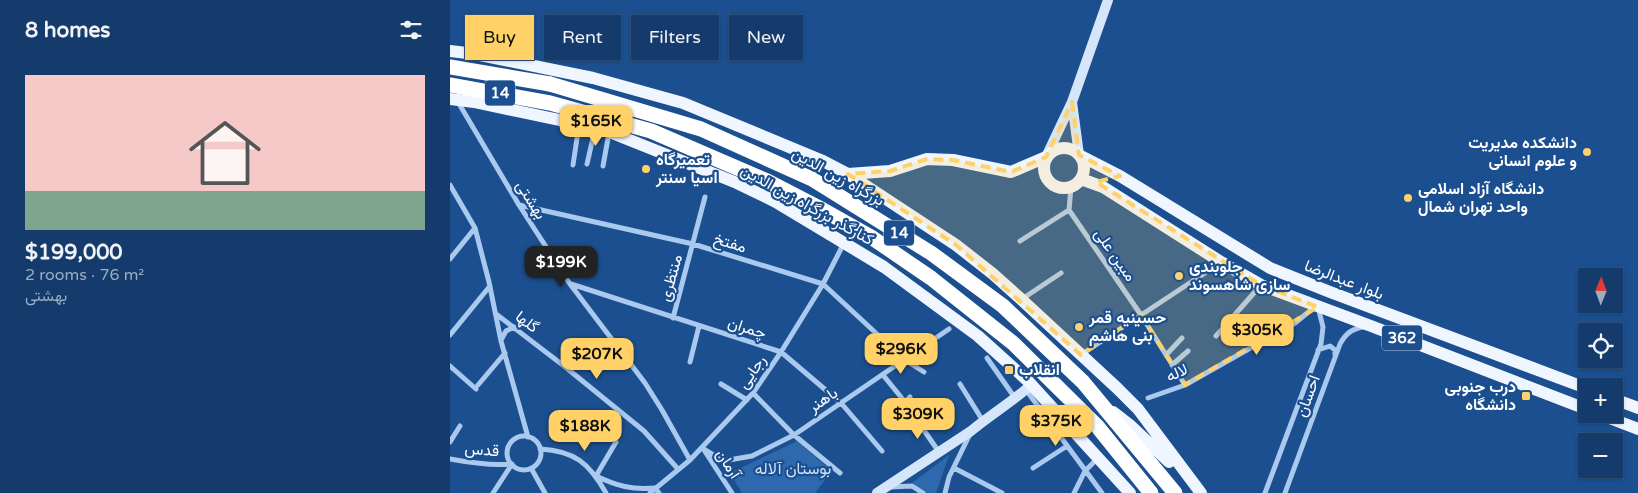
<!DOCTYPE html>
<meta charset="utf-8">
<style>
:root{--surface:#143b6b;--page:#1d4271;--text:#f1f3f6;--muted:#9dadc1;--line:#33557e;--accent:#ffd166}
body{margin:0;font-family:"Varela Round",Vazirmatn,sans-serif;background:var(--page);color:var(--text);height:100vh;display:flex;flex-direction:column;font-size:19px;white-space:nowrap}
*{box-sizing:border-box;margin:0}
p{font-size:16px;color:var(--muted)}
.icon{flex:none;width:28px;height:28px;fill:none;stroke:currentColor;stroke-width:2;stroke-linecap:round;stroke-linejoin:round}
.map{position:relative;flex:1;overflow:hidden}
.sheet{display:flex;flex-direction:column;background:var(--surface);width:450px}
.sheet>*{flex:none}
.guide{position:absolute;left:15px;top:15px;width:475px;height:45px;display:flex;gap:10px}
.needle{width:32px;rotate:1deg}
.tools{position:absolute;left:1128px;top:268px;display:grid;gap:10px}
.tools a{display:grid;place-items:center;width:45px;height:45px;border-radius:0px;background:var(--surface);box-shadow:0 1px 4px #0004,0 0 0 1px var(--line);font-size:25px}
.price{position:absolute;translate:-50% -42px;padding:0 11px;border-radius:10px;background:var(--accent);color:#111;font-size:16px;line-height:32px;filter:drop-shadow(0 1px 2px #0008)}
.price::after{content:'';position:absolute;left:50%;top:30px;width:15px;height:11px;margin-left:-8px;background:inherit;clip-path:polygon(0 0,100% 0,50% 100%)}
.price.current{background:#222;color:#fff}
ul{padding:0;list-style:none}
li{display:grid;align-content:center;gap:10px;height:265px;padding:0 25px}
li span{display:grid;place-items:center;height:155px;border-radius:0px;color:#555}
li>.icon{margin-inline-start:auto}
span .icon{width:90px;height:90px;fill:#fffc;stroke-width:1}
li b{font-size:21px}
h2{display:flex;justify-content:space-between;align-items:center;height:60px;padding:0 25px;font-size:21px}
.tag{padding:0 18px;border-radius:0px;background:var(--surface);box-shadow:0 1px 4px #0004,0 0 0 1px var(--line);font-size:18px;line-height:45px}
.tag.current{background:var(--accent);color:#111}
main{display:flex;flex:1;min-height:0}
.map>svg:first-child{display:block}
</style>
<main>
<section class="sheet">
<h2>8 homes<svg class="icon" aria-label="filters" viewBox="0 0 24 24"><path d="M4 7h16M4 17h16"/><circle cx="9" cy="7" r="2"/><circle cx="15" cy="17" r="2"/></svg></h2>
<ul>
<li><span style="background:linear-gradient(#f6c9c9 75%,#7fa58c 0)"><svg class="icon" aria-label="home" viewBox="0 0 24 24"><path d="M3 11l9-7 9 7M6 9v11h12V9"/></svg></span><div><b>$199,000</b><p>2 rooms · 76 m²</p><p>بهشتی</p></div></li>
</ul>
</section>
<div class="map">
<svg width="1188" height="493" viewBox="0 0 1188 493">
<rect width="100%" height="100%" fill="#1b4f8f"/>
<path fill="#2e69ad" d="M347,441l35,30 -17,22h-73l-12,-20z
M499,455l-13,38h-10l-14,-10z"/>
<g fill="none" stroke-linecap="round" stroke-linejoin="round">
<path stroke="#a9c9ee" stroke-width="5" d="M8,102l61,103 51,79 75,99 17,27 28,50
M137,164l8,-35
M123,165l6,-40
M153,166l6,-33
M0,185l25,43 14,54 12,59 27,96
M69,205l174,39 130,40 82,76 19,12
M619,210l72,105 44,70
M619,210l2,-23
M570,241l49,-31
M0,259l25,-31
M121,284l210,68 60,51 41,48
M572,299l39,-26
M46,314l68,52 80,65 34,38
M223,318l32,-121
M0,335l40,-49
M766,336l45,-51
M51,340l5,-9 8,-4
M868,350l12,-4 5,4v5
M632,354l138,-91
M716,355l16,-17
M537,358l28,40
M240,362l9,-36
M722,365l16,-14
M0,366l26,23
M433,375l22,27 5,-5
M271,384l26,16
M510,384l23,37
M28,385l27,-32
M576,390l76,103
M303,393l41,42 46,38
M698,398l37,-13 110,-62 16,-13 7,-3 5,20 -2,17 -56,149
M464,416l25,36
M57 453a17 17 0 1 1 34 0a17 17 0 1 1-34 0Z
M0,442l10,-16
M166,442l-20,34c21,10 36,14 59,12l4,5
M252,448l21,13 29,-5 42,-21 155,-106
M90,449c35,2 49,14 66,44
M254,450l28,43
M0,459c21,4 41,7 62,5
M81,468l14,25
M504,468l48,25
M583,468l34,-22
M441,487l21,-1 11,7
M43,493l19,-29
M200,493l40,-33 63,-67 28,-41 42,-68 21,-41
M495,493l4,-16 21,-43
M624,493l11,-22 12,-12
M835,493l55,-149c6,-11 12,-15 23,-17"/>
<path stroke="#d6e6fa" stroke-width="10" d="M622,102l7,53
M596,157l26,-55 36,-102
M427,493l94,-62c19,-16 41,-29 60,-46"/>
<path stroke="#f0f6ff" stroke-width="12" d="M0,51l25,3 118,24 90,25 140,58 25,13 108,71 37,29 29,26 95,88 21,21 63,84
M0,99l24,3 128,27 135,54 39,19 108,65 94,69 50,45 102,112
M594 168a20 20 0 1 1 40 0a20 20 0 1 1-40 0Z
M629,155l41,21 150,92 60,24 256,96
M398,174l42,-3 37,-12 26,1 58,12 35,-15
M631,179l22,8 118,75 40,23 110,41 215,83
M1164,399l24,9
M663,412l18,14 38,36
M1149,414l39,15"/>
<path stroke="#fff" stroke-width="15" d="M100,84l151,45 111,50 119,74 72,53 80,76 92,111
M0,85l100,18 101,28 116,50 56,29 48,27 60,41 83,66 83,82 54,67"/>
<path stroke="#fff" stroke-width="15" d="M0,67l100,17"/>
</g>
<path fill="#ffd166" fill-opacity="0.2" stroke="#ffd166" stroke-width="4" stroke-dasharray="10 6" stroke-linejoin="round" d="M622,102l7,53 41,21 -24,6 165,103 57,22 -133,78 -44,-70 -60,40 -125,-110 -108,-71 42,-3 37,-12 26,1 58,12 35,-15z"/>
<g fill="#ffd166" stroke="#1b4f8f" stroke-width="2">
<circle cx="1137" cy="152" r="5"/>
<circle cx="196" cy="169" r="5"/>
<circle cx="958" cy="198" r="5"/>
<circle cx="729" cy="276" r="5"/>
<circle cx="629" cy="327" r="5"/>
<rect x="554" y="365" width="10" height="10" rx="2.5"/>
<rect x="1071" y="391" width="10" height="10" rx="2.5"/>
</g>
<g text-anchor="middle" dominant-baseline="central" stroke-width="4.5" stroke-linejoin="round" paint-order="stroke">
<g fill="#1b4f8f" stroke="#bbcadd" stroke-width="1">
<rect x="35" y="80.5" width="30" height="25" rx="4"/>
<rect x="434" y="220.5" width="30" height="25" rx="4"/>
<rect x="932" y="325.5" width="40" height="25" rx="4"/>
</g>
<g font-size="15" font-weight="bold" fill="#fff">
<text x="50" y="93">14</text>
<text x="449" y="233">14</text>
<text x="952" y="338">362</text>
</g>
<g font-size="16" font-weight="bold" fill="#fff" stroke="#1b4f8f" text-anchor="start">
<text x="1127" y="143" text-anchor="end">دانشکده مدیریت<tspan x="1127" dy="18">و علوم انسانی</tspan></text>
<text x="206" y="160">تعمیرگاه<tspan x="206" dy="18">اسیا سنتر</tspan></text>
<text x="968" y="189">دانشگاه آزاد اسلامی<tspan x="968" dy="18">واحد تهران شمال</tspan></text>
<text x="739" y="267">جلوبندی<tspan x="739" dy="18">سازی شاهسوند</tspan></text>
<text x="639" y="318">حسینیه قمر<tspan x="639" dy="18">بنی هاشم</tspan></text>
<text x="569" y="370">انقلاب</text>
<text x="1066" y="387" text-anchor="end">درب جنوبی<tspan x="1066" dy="18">دانشگاه</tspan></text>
</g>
<g font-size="16" fill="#fff" stroke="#1b4f8f">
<text transform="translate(388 177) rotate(29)">بزرگراه زین الدین</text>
<text transform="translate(81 200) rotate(58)">بهشتی</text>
<text transform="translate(357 205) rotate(29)">کنارگذر بزرگراه زین الدین</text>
<text transform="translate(280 243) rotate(17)">مفتخ</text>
<text transform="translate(665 255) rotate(55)">مبین علی</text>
<text transform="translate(221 278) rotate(-74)">منتظری</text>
<text transform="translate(894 280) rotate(21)">بلوار عبدالرضا</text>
<text transform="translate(77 322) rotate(37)">گلها</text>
<text transform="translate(297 328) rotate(18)">چمران</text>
<text transform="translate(302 372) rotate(-55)">رجایی</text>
<text transform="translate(727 373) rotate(-24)">لاله</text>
<text transform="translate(858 396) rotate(-70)">احسان</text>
<text transform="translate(373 400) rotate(-34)">باهنر</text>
<text transform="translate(32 450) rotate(5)">قدس</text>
<text transform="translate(278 464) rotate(57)">آرمان</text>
</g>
<g font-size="16" fill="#cfe3fa" stroke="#1b4f8f">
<text x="343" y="469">بوستان آلاله</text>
</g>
</g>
</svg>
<div class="tools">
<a><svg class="needle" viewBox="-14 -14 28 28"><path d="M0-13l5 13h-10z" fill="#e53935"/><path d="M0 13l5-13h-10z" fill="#9dadc1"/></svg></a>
<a><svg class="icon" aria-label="locate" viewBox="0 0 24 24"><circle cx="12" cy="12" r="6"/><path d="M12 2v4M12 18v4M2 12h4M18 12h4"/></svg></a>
<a>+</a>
<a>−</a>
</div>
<b class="price" style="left:146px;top:147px">$165K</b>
<b class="price current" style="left:111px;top:288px">$199K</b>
<b class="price" style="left:807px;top:356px">$305K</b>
<b class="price" style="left:451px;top:375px">$296K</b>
<b class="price" style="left:147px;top:380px">$207K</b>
<b class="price" style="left:468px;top:440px">$309K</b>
<b class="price" style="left:606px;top:447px">$375K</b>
<b class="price" style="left:135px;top:452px">$188K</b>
<div class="guide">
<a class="tag current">Buy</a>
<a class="tag">Rent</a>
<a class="tag">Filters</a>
<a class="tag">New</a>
</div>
</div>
</main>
